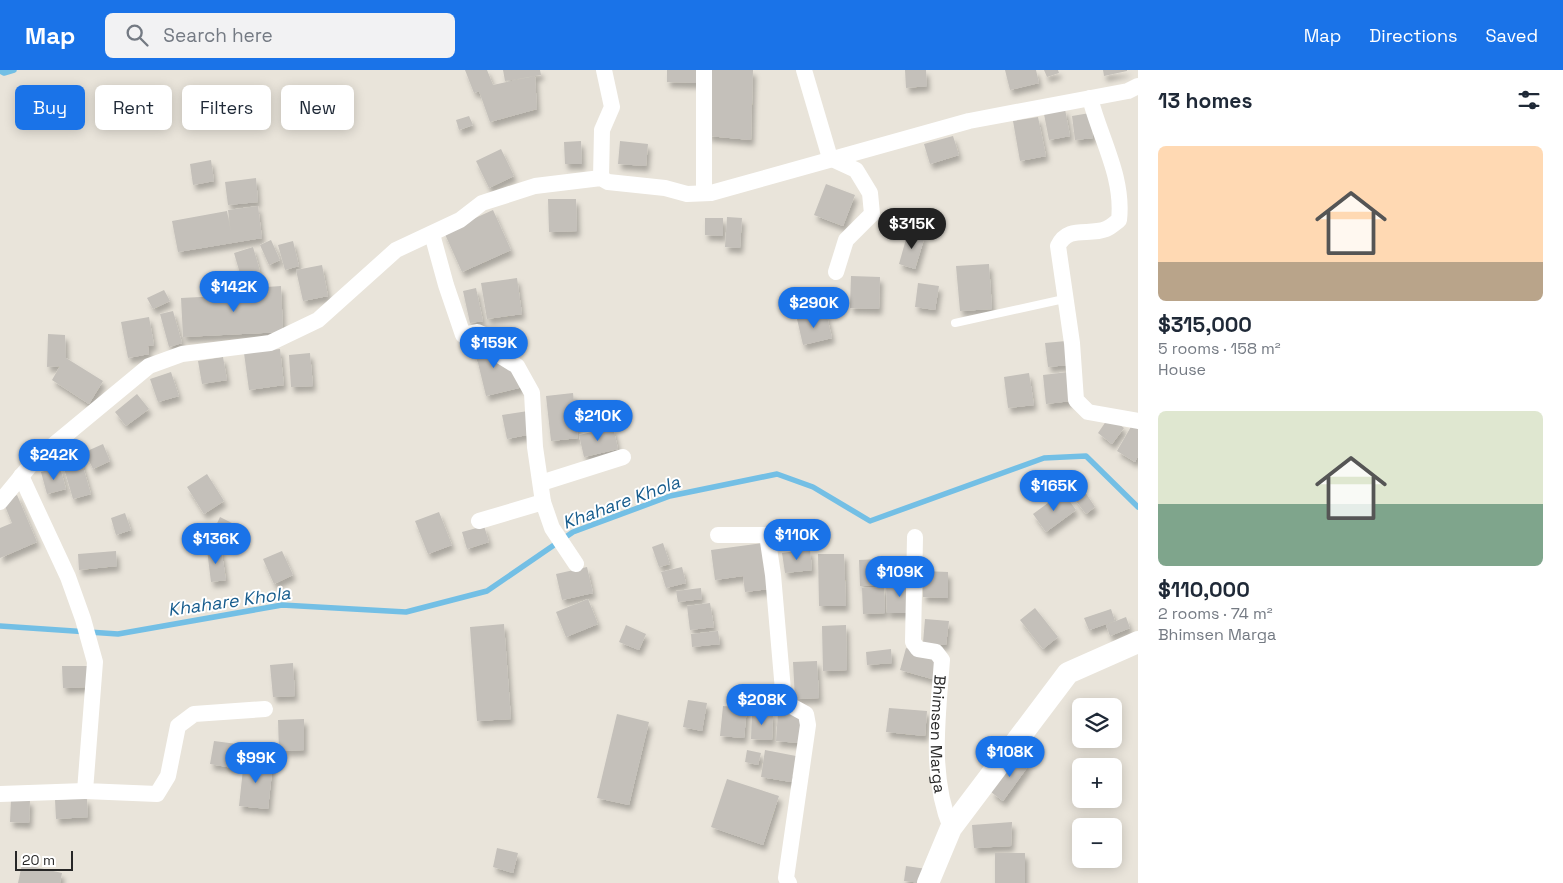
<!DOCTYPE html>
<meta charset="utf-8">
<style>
:root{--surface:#fff;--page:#f2f2f3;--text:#1f2937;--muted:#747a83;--accent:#1a73e8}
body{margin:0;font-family:"Space Grotesk",sans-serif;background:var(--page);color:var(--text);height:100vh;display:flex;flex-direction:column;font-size:19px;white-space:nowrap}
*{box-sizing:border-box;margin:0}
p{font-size:16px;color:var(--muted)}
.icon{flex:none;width:28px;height:28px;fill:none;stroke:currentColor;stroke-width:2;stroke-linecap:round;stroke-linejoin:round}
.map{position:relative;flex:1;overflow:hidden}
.panel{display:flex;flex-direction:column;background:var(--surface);width:425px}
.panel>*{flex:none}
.top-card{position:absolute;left:15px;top:15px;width:475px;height:45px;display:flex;gap:10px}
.fabs{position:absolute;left:1072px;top:628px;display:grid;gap:10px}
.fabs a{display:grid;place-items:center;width:50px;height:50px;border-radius:8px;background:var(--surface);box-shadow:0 2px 12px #0003;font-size:25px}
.scale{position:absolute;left:15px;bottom:12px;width:58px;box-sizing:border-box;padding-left:5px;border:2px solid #272727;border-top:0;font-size:14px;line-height:18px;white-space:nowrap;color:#272727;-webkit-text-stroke:4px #fff;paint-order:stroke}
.price{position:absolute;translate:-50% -42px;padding:0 11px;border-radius:18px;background:var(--accent);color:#fff;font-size:16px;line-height:32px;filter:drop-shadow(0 1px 2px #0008)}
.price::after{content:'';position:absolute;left:50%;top:30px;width:15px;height:11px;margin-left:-8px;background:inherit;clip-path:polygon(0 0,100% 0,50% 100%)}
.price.on{background:#222;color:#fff}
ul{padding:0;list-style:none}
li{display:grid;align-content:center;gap:10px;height:265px;padding:0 20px}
li span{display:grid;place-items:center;height:155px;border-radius:8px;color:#555}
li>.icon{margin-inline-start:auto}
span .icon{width:90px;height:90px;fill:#fffc;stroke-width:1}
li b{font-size:21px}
h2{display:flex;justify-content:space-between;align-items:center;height:60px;padding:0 20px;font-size:21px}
.pill{padding:0 18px;border-radius:8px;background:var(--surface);box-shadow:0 2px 12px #0003;font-size:18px;line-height:45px}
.pill.on{background:var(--accent);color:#fff}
header{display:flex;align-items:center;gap:30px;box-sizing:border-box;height:70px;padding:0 25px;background:var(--accent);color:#fff}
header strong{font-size:24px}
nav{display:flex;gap:28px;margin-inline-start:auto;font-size:18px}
.search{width:350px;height:45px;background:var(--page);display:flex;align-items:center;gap:12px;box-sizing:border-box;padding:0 18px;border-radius:8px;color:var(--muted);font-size:19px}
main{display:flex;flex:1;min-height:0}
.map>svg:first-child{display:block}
</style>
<header>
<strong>Map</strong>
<div class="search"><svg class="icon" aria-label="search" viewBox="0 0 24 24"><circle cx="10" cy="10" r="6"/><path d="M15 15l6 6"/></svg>Search here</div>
<nav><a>Map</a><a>Directions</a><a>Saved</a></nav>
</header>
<main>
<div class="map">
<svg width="1138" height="813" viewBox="0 0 1138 813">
<defs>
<filter id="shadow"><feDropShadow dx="3" dy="5.5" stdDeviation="2.5" flood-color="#0004"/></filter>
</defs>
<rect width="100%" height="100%" fill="#e9e4da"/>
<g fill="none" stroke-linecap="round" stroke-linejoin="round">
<path stroke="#73bfe5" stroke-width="5.5" d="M0,1l4,2 10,-3
M0,556l118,8 164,-29 124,7 81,-21 86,-59 97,-36 107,-22 36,13 57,34 174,-63 42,-2 52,51"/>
</g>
<path fill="#c4c0ba" filter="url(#shadow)" d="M465,0h22l6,15 42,-9 2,33 -47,13 -11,-31 -5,2z
M503,0h37l1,5 -36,6z
M667,0h33v13l-33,-1z
M708,0h45l-2,70 -43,-4z
M905,0h21l1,16 -21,2z
M1005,0h31l3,13 -29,7z
M1044,0h14l1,3 -12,4z
M1103,0h24v1l-23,5z
M1065,39l5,27 -21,4 -5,-26z
M1090,43l3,25 -18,2 -3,-24z
M469,46l4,9 -14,5 -3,-10z
M1038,47l8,39 -26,5 -7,-40z
M953,66l6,19 -29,9 -6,-20z
M581,71l1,23h-17l-1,-22z
M620,71l28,3 -2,22 -28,-2z
M501,79l13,27 -25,12 -13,-27z
M211,90l3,21 -21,4 -3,-21z
M256,108l2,24 -30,3 -3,-23z
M826,114l29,11 -12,31 -29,-11z
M548,129h28l1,32 -28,1z
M258,136l4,32 -84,14 -6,-31 55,-10 4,22 -3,-23z
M493,140l18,40 -49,22 -18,-40z
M727,147l15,1 -2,30 -15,-1z
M705,148h18v18l-18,-1z
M908,162l17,4 -10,33 -16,-5z
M271,170l9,20 -11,5 -9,-20z
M293,171l6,25 -14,4 -7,-25z
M253,177l7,24 -19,6 -7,-24z
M989,194l3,45 -32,2 -4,-45z
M322,195l6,31 -25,5 -7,-31z
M851,206l29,1 -1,32 -29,-1z
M517,208l5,36 -35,5 -6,-36z
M918,213l21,3 -4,24 -20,-3z
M281,216l2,46 -100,5 -2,-39 58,-3v-6z
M476,218l7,33 -13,2 -7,-32z
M164,220l6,11 -17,8 -6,-11z
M173,241l9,32 -13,4 -9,-33z
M826,242l6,26 -29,7 -6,-26z
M149,247l5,28 -6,1 1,8 -21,4 -7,-36z
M48,264l17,1 1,23 37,23 -14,23 -37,-24 8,-14 -13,1z
M486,269l31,35 6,13 -37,9 -8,-33 -8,-20z
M1066,271l2,24 -20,2 -3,-24z
M280,279l4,36 -35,5 -5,-37z
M310,283l3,33 -22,1 -2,-32z
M223,287l4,23 -25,4 -4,-23z
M171,302l8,24 -21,6 -8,-23z
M1068,302l3,29 -25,3 -3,-29z
M1029,303l5,32 -26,3 -4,-31z
M573,323l5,45 -27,3 -5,-45z
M137,324l12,15 -23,17 -11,-14z
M528,341l4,23 -25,5 -5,-24z
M1109,347l15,11 -12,16 -14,-11z
M1132,355l6,4v27l-3,6 -18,-11z
M613,357l5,22 -34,8 -5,-22z
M103,374l7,17 -17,8 -8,-17z
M79,383l12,41 -18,5 -12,-41z
M60,397l6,22 -19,5 -6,-22z
M207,404l17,27 -20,13 -17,-27z
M1083,419l12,18 -9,7 -13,-17z
M1063,422l13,18 -30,22 -13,-18z
M17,425l20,47 -37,16v-30l12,-5 -9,-22z
M439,442l13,33 -24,9 -13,-33z
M125,443l6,17 -15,5 -5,-17z
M220,447l24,12 -8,18 -25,-11z
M484,456l5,16 -22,7 -5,-17z
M663,473l7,21 -11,3 -7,-20z
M763,473l6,46 -24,3 -2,-16 -28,4 -4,-30z
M221,478l5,32 -15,2 -4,-32z
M810,479l2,21 -27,3 -3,-20z
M116,481l1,15 -38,4 -1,-16z
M282,481l11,24 -19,9 -11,-25z
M818,484h26l2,52h-27z
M880,489l1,27h-21l-1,-26z
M587,497l6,26 -31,7 -6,-26z
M682,497l4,16 -20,5 -5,-16z
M923,501l25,1v26l-25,-1z
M912,513l1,30h-26l-1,-29z
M884,517l1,26 -22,1 -1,-26z
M701,518l1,11 -24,3 -2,-11z
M588,529l10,25 -32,13 -10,-25z
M710,533l4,24 -24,3 -3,-24z
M1035,538l23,29 -15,12 -23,-29z
M1111,539l4,12 -26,9 -5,-12z
M1126,547l4,11 -20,8 -4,-11z
M925,549l24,2 -3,24 -23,-2z
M504,554l7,95 -34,2 -7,-94z
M626,555l20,9 -7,16 -20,-8z
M846,555l1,45 -24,1 -1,-45z
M718,561l2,13 -28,3 -1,-13z
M906,578l31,9 -5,22 -32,-9z
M891,579l1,14 -25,2 -1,-13z
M817,591l2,37 -24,1 -2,-37z
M293,593l2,33 -22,1 -3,-32z
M62,596h25v21l-24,1z
M688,630l19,3 -5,28 -19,-4z
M723,636l24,2 -3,30 -24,-2z
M889,638l38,3 -2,25 -39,-4z
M752,641l21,2 -1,27 -21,-1z
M778,642l23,2 -2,29 -23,-2z
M617,644l32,8 -20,83 -32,-7z
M304,649v31l-25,1 -1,-31z
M214,671l23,3 -4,24 -23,-4z
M747,680l14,3 -3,12 -13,-3z
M765,680l31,6 -5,26 -30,-5z
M1017,686l12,9 -26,36 -12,-9z
M244,690l29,3 -5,46 -29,-3z
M727,709l52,17 -16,49 -52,-18z
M87,728l1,19 -32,2 -1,-19z
M11,729l19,1 -1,23 -19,-1z
M1012,752l-1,24 -37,2 -2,-23z
M497,778l21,5 -5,20 -20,-6z
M995,783h30v30h-30z
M22,794l40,9 -2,10h-42z
M906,796l21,3 -5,14 -18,-2z"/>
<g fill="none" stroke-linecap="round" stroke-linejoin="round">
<path stroke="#fff" stroke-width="8" d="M955,253l109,-24"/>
<g stroke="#fff" stroke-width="16">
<path d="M704,0v123"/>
<path d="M804,0l26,88 26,12 14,23 2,21 -26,26 -10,32"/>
<path d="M1090,28c10,40 34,79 29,122 -4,3 -8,7 -13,9 -18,7 -38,-4 -48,17l14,97 4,57 12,12 50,9"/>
<path d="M601,108l1,-48 10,-23 -8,-37"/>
<path d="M432,164l14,51 17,50 14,-3 12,5 13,20 15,9 15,27 3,54 8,55 -64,19"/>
<path d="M21,406l47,101 15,42 12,43 -10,129 72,3 11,-18 10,-50 16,-12 71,-5"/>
<path d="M541,413l82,-26"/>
<path d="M0,432l33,-40 116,-96 33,-12 88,-11 48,-23 78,-70 64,-30 22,-17 53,-17 66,-8 7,4 57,6 22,6 24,-1 258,-72 159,-30 10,-5"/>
<path d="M543,432l9,26 24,36"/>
<path d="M718,465h49l6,40 11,127 22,12 2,11 -22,153 3,5"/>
<path id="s1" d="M915,467l-2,105 5,7 18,3 6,8c-4,56 -13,115 9,168"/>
<path d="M0,724l85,-3"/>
</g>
<path stroke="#fff" stroke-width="22" d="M928,813l23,-55 117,-155 70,-31"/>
</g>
<g text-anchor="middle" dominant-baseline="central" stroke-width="4" stroke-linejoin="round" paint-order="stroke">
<g font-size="16" fill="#272727" stroke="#fff">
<text stroke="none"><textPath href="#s1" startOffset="216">Bhimsen Marga</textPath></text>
</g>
<g font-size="18" font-style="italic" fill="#165c8d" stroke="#fff">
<text transform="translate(621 432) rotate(-20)">Khahare Khola</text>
<text transform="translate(229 531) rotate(-8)">Khahare Khola</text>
</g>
</g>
</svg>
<div class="fabs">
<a><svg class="icon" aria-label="layers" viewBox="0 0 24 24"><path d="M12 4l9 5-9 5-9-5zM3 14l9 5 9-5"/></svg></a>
<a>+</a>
<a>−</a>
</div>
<div class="scale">20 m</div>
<b class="price on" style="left:912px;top:180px">$315K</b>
<b class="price" style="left:234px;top:243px">$142K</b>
<b class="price" style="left:814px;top:259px">$290K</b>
<b class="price" style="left:494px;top:299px">$159K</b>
<b class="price" style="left:598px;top:372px">$210K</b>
<b class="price" style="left:54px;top:411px">$242K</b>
<b class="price" style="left:1054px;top:442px">$165K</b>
<b class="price" style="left:797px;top:491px">$110K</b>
<b class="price" style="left:216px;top:495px">$136K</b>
<b class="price" style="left:900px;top:528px">$109K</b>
<b class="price" style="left:762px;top:656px">$208K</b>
<b class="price" style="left:1010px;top:708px">$108K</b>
<b class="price" style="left:256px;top:714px">$99K</b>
<div class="top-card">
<a class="pill on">Buy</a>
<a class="pill">Rent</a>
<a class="pill">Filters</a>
<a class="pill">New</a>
</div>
</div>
<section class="panel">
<h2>13 homes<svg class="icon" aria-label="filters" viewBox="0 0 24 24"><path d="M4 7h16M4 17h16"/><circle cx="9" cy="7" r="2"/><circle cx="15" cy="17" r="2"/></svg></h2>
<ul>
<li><span style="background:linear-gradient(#ffd9b3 75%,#b9a48a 0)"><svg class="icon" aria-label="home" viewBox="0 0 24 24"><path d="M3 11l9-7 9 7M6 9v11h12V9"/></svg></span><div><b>$315,000</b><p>5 rooms · 158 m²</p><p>House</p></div></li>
<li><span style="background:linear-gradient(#dfe7d0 60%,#7fa58c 0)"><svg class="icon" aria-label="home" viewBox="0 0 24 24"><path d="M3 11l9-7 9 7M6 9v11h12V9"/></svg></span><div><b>$110,000</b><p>2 rooms · 74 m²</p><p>Bhimsen Marga</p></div></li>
</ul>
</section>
</main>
